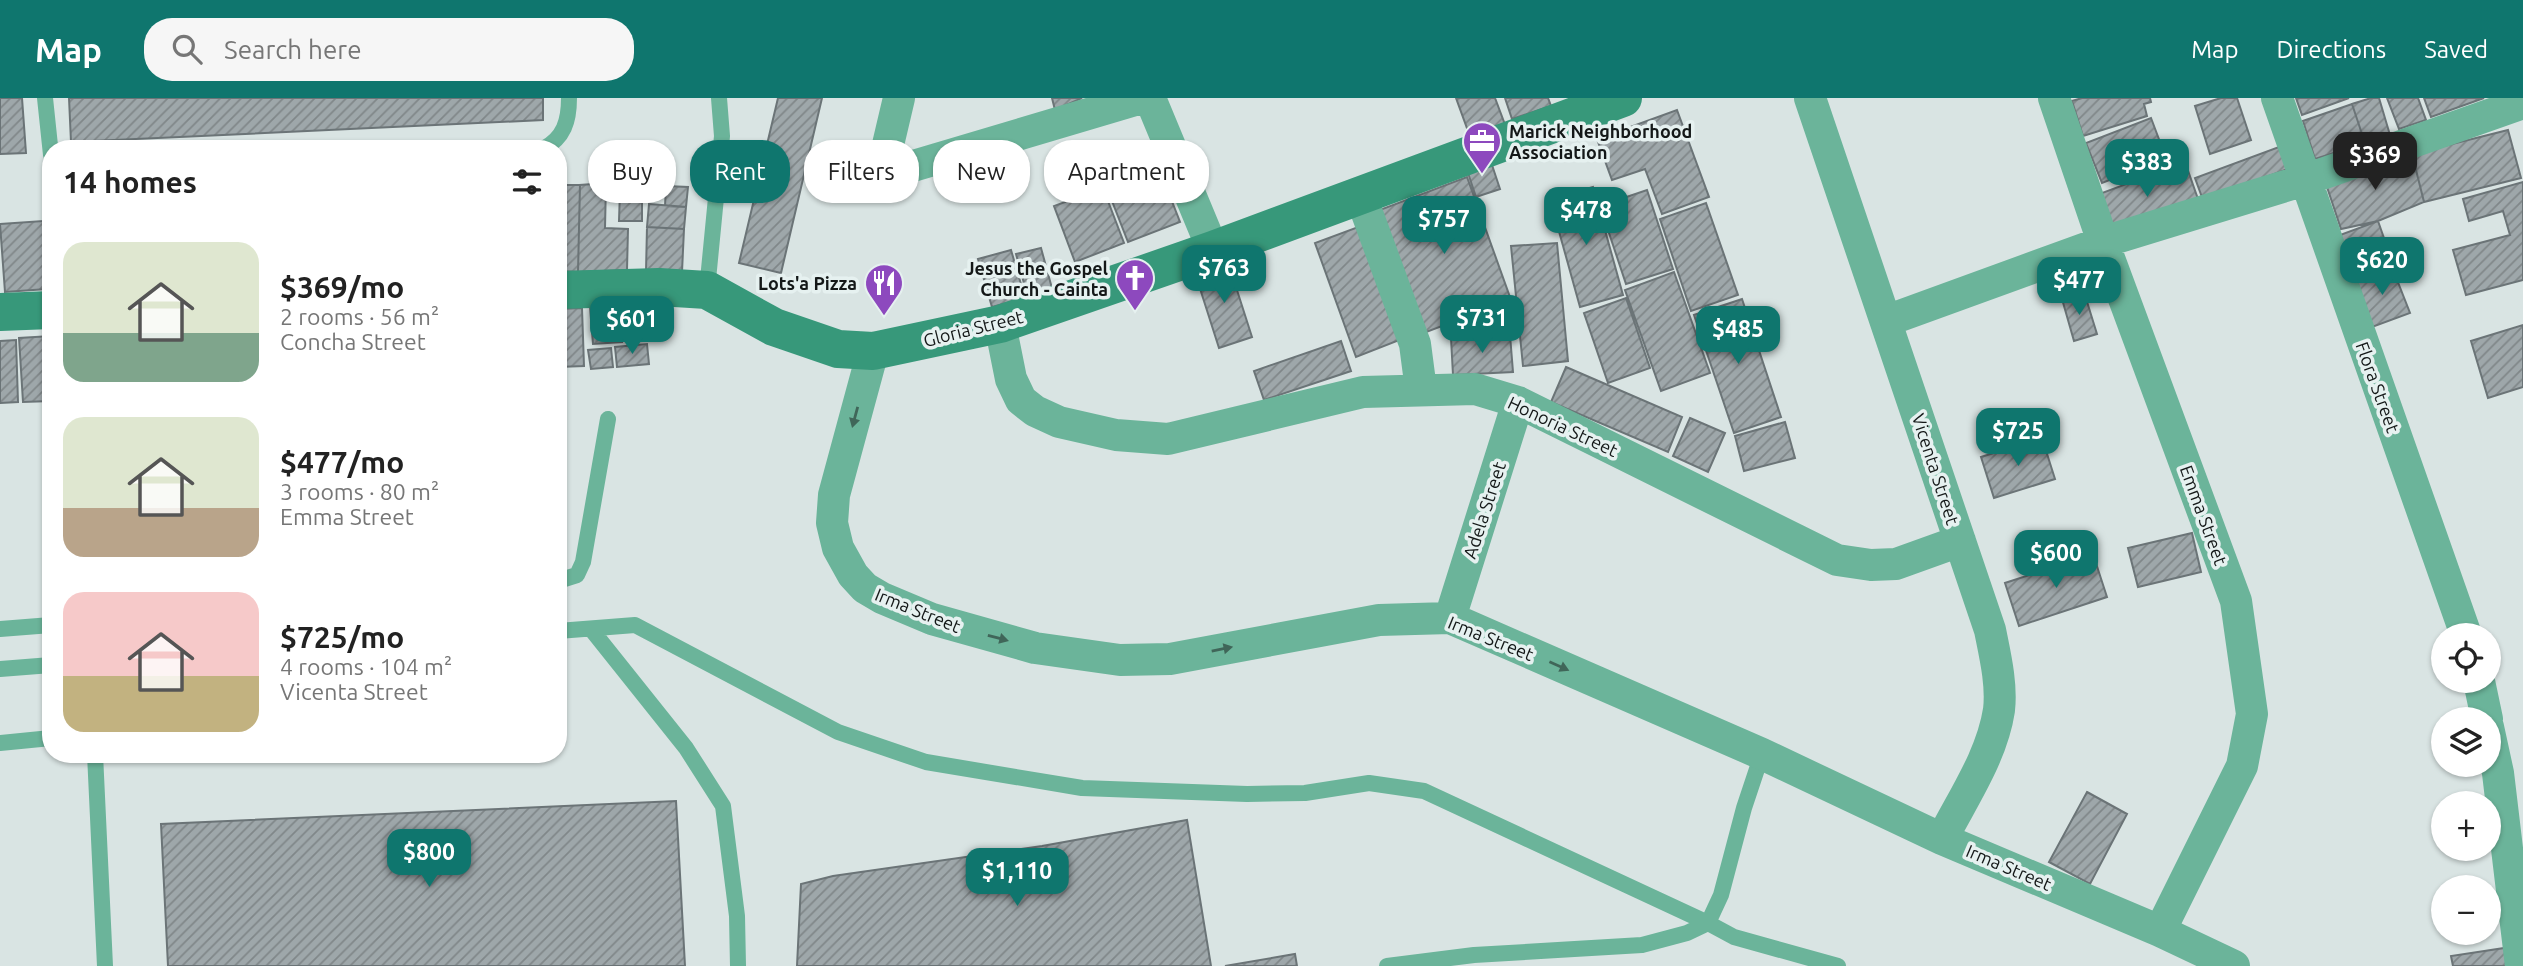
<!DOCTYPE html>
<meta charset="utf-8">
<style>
:root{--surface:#fff;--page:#f6f6f6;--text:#222;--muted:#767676;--accent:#0f766e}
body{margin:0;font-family:Ubuntu,sans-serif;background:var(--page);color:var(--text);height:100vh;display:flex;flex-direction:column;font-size:26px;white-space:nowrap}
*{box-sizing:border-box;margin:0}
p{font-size:23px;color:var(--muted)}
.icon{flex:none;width:38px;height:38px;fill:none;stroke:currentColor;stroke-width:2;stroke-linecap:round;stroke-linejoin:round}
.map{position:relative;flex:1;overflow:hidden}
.side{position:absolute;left:42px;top:42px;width:525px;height:623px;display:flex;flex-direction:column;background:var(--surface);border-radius:28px;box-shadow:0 2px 5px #0004}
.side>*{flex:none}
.guide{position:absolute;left:588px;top:42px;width:665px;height:63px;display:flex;gap:14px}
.fabs{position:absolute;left:2431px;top:525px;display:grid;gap:14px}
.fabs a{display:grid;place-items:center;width:70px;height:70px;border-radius:50%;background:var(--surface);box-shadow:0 2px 5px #0004;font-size:35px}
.price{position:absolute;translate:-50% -60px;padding:0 16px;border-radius:14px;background:var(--accent);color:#fff;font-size:23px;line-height:46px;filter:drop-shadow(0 2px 4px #0008)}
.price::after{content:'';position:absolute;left:50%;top:42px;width:21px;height:16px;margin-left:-10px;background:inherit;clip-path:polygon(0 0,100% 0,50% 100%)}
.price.selected{background:#222;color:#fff}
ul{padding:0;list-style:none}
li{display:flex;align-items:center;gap:21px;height:175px;padding:0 21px}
li span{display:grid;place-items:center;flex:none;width:196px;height:140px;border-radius:21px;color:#555}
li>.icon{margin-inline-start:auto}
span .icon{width:84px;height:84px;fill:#fffc;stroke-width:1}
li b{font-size:30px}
h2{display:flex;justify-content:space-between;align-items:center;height:84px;padding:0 21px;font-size:30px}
.pill{padding:0 24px;border-radius:28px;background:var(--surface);box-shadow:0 2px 5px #0004;font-size:24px;line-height:63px}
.pill.selected{background:var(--accent);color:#fff}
header{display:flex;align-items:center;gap:42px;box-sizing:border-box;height:98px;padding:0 35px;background:var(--accent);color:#fff}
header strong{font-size:33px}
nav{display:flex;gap:38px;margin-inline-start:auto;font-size:24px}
.search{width:490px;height:63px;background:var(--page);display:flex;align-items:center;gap:18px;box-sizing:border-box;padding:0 24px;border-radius:28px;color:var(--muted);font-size:26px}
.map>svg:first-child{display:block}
</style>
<header>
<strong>Map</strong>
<div class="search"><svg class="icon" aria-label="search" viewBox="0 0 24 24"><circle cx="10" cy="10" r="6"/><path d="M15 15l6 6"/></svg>Search here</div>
<nav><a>Map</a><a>Directions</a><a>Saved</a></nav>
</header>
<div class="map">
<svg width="2523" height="868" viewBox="0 0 2523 868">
<defs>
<pattern id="building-hatch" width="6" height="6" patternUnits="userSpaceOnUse" patternTransform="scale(1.75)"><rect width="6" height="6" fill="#9ea7aa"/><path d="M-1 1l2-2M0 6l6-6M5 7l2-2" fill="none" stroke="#808789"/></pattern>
</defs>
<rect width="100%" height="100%" fill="#d9e4e3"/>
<path fill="url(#building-hatch)" stroke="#6b7477" stroke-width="2" d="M0,0h22l4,55 -26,1z
M69,0h474v22l-472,22z
M778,0h44l-41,175 -42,-10z
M1052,0h30l-27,12z
M1456,0h39l12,32 -35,12z
M1505,0h43l3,8 -39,13z
M2082,0h68l1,4 -7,2 3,12 -64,20 -11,-35z
M2221,0h16l14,42 -41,14 -15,-48z
M2296,0h53l-47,17z
M2371,0h8l11,37 -25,8 -13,-39z
M2387,0h31l8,22 -27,9z
M2424,0h60l-53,19z
M2352,6l13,39 -50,16 -12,-38z
M1677,12l32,87 -47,17 -17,-45 -33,11 -15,-41z
M2151,20l15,40 -64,25 -16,-40z
M2508,32l13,48 -97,24 -12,-48z
M2279,49l9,22 -85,31 -8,-22z
M2412,56l12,48 -46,19 -37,8 -17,-51z
M2185,64l14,40 -91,33 -14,-39z
M1157,65l23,59 -52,20 -23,-59z
M1492,67l8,24 -24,8 -8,-24z
M1467,79l44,123 -90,34 -44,-123z
M2523,84v98l-57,15 -13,-45 57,-15 -7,-24 -34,10 -6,-22z
M606,85l-1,45 23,1 -1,41 -49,2 2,-87z
M558,87h22l-2,87 -20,-1z
M666,88l22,1 -2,20 -21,-1z
M1593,89l30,108 -43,12 -30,-108z
M1103,90l21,55 -49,19 -21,-56z
M620,92l22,1v30h-23z
M1647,92l26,79 -47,15 -26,-78z
M1706,105l32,92 -47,16 -31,-92z
M649,106l37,3 -2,22 -37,-2z
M43,123l4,68 -42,3 -5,-68z
M2378,123l14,40 -36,14 -16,-40z
M1361,128l41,113 -46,18 -41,-114z
M647,129l37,2 -2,43 -36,-1z
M1557,145l11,118 -45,5 -12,-120z
M1041,150l12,44 -25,6 -12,-44z
M1011,152l14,48 -33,9 -14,-48z
M1228,164l24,75 -33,11 -24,-75z
M2392,169l18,46 -38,14 -17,-46z
M1674,174l36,101 -49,18 -36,-101z
M2084,194l13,42 -23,7 -12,-42z
M1626,200l24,70 -42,15 -24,-70z
M1742,201l39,118 -47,16 -40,-118z
M619,207l3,37 -29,2 -3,-37z
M582,210l2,58 -26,1v-58z
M2523,227v62l-35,11 -17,-57z
M1510,237l3,37 -60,3 -2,-37z
M51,238v65l-28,1 -4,-64z
M16,242l2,62 -18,1v-62z
M1341,243l10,30 -87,29 -10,-29z
M647,246l2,20 -32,3 -2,-20z
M611,250l2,19 -22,2 -3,-19z
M1566,269l116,50 -14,35 -117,-50z
M1690,320l35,15 -17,39 -35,-16z
M1785,324l10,36 -51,13 -9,-35z
M2042,340l13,41 -61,19 -13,-41z
M2192,435l9,39 -63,15 -10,-39z
M2093,456l14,43 -88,29 -14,-43z
M2087,694l40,22 -37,70 -41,-22z
M676,703l9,165h-517l-7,-142z
M1187,722l24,146h-414l4,-82 32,-8 209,-30z
M2511,849l3,19h-61l-2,-10z
M1295,856l2,12h-72z"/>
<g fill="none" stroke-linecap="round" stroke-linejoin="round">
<path stroke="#6bb49a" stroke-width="16" d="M45,0l6,57
M543,51c21,-11 26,-28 26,-51
M707,192l15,-154 -3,-38
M558,483l19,-6 6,-13 25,-143
M0,531l51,-4
M591,531l95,119 37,58 14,110 1,50
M558,533l77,-6 203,107 88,30 156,26 165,6 58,-1 64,-10 55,8 284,132 13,-28 23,-87 18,-54
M0,571l51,-4
M0,645l51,-5
M95,656l10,212
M1387,868l87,-11 168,-10 45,-12 21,-10 26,14 104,29"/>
<path stroke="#6bb49a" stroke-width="32" d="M899,0l-12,51 5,14 11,6 239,-71
M1150,0l63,152
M1810,0l180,532c5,25 12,54 9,80 -7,46 -36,88 -57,129
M2054,0l49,144 133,359 16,113 -10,52 -82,165
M2277,0l189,537
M1360,96l55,150 6,46
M1886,223l217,-79 202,-62 218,-77
M1000,226l11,55 10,21 14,11 24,11 57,13 52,4 195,-47 112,-3 43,13 319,158 34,5 25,-1 64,-23
M873,253l-39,144 -2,28 6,25 15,27 12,13 17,10 50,21 103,29 85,12 50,-1 209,-39 71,-2 312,136 180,85 218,92 74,35
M1450,520l68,-216
M2479,583l8,38
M2488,629l10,46 23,193"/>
<path stroke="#37987a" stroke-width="38" d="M558,192l101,-3 48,3 67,37 64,22 35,2 127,-27 213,-74 410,-152
M0,214l51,-2"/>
</g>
<defs><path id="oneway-solid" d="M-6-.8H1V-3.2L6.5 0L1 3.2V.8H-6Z" transform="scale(1.75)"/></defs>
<g fill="#406659">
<use href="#oneway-solid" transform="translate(855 319) rotate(105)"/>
<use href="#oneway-solid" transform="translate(998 540) rotate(15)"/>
<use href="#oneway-solid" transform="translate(1222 551) rotate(-11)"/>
<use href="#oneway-solid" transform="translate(1559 568) rotate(24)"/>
</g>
<defs>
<symbol id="office-pin" viewBox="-11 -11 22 30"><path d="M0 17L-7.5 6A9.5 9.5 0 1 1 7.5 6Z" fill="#8d49be" stroke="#e6f1f0"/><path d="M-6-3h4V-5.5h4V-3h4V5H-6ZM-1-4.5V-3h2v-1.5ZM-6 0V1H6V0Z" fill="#fff"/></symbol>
<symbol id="church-pin" viewBox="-11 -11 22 30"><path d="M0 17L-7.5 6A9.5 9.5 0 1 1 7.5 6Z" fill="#8d49be" stroke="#e6f1f0"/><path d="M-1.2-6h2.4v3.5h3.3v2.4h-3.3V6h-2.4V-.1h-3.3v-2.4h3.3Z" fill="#fff"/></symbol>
<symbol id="restaurant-pin" viewBox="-11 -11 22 30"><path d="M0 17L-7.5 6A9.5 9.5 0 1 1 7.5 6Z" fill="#8d49be" stroke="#e6f1f0"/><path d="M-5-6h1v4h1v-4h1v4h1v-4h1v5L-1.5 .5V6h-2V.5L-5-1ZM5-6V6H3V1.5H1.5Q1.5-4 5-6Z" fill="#fff"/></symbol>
</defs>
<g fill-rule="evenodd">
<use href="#office-pin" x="1460" y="21" width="44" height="60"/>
<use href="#church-pin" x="1113" y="158" width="44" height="60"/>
<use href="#restaurant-pin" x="862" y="163" width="44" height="60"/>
</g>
<g text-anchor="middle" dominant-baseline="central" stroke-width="7" stroke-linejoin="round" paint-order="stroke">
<g font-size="18" font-weight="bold" fill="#141818" stroke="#e6f1f0" text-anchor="end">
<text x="1509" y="33" text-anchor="start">Marick Neighborhood<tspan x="1509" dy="21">Association</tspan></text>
<text x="1108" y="170">Jesus the Gospel<tspan x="1108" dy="21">Church - Cainta</tspan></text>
<text x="857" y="185">Lots'a Pizza</text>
</g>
<g font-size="18" fill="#141818" stroke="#e6f1f0">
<text transform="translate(973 230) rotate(-14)">Gloria Street</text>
<text transform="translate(2378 289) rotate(70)">Flora Street</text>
<text transform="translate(1563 328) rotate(25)">Honoria Street</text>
<text transform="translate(1936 371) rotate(72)">Vicenta Street</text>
<text transform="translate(1484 412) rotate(-72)">Adela Street</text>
<text transform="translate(2204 417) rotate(70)">Emma Street</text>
<text transform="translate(918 512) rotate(22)">Irma Street</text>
<text transform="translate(1491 540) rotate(22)">Irma Street</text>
<text transform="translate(2009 769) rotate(23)">Irma Street</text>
</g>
</g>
</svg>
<div class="fabs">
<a><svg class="icon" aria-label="locate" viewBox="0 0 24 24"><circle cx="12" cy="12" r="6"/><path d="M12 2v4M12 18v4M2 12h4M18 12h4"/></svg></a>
<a><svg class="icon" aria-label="layers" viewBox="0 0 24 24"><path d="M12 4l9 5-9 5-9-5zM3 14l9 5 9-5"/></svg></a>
<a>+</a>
<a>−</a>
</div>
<b class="price selected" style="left:2375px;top:94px">$369</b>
<b class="price" style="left:2147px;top:101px">$383</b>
<b class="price" style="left:1586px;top:149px">$478</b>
<b class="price" style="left:1444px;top:158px">$757</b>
<b class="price" style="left:2382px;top:199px">$620</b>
<b class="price" style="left:1224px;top:207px">$763</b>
<b class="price" style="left:2079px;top:219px">$477</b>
<b class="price" style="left:1482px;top:257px">$731</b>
<b class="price" style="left:632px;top:258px">$601</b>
<b class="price" style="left:1738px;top:268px">$485</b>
<b class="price" style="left:2018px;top:370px">$725</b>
<b class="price" style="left:2056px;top:492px">$600</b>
<b class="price" style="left:429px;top:791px">$800</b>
<b class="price" style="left:1017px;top:810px">$1,110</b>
<div class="guide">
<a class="pill">Buy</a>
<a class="pill selected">Rent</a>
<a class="pill">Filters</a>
<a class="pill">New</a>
<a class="pill">Apartment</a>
</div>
<section class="side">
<h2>14 homes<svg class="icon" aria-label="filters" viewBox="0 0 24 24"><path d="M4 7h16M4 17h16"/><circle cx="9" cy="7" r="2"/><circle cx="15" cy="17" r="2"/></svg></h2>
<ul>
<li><span style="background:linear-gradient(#dfe7d0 65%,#7fa58c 0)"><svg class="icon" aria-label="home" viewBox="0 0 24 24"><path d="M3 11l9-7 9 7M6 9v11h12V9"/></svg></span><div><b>$369/mo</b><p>2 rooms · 56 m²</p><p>Concha Street</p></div></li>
<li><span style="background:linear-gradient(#dfe7d0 65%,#b9a48a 0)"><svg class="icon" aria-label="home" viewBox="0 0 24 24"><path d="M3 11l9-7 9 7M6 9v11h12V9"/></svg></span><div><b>$477/mo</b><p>3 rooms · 80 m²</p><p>Emma Street</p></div></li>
<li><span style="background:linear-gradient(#f6c9c9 60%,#c2b280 0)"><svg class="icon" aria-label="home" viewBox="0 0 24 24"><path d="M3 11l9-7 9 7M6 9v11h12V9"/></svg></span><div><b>$725/mo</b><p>4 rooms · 104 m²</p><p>Vicenta Street</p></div></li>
</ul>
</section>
</div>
